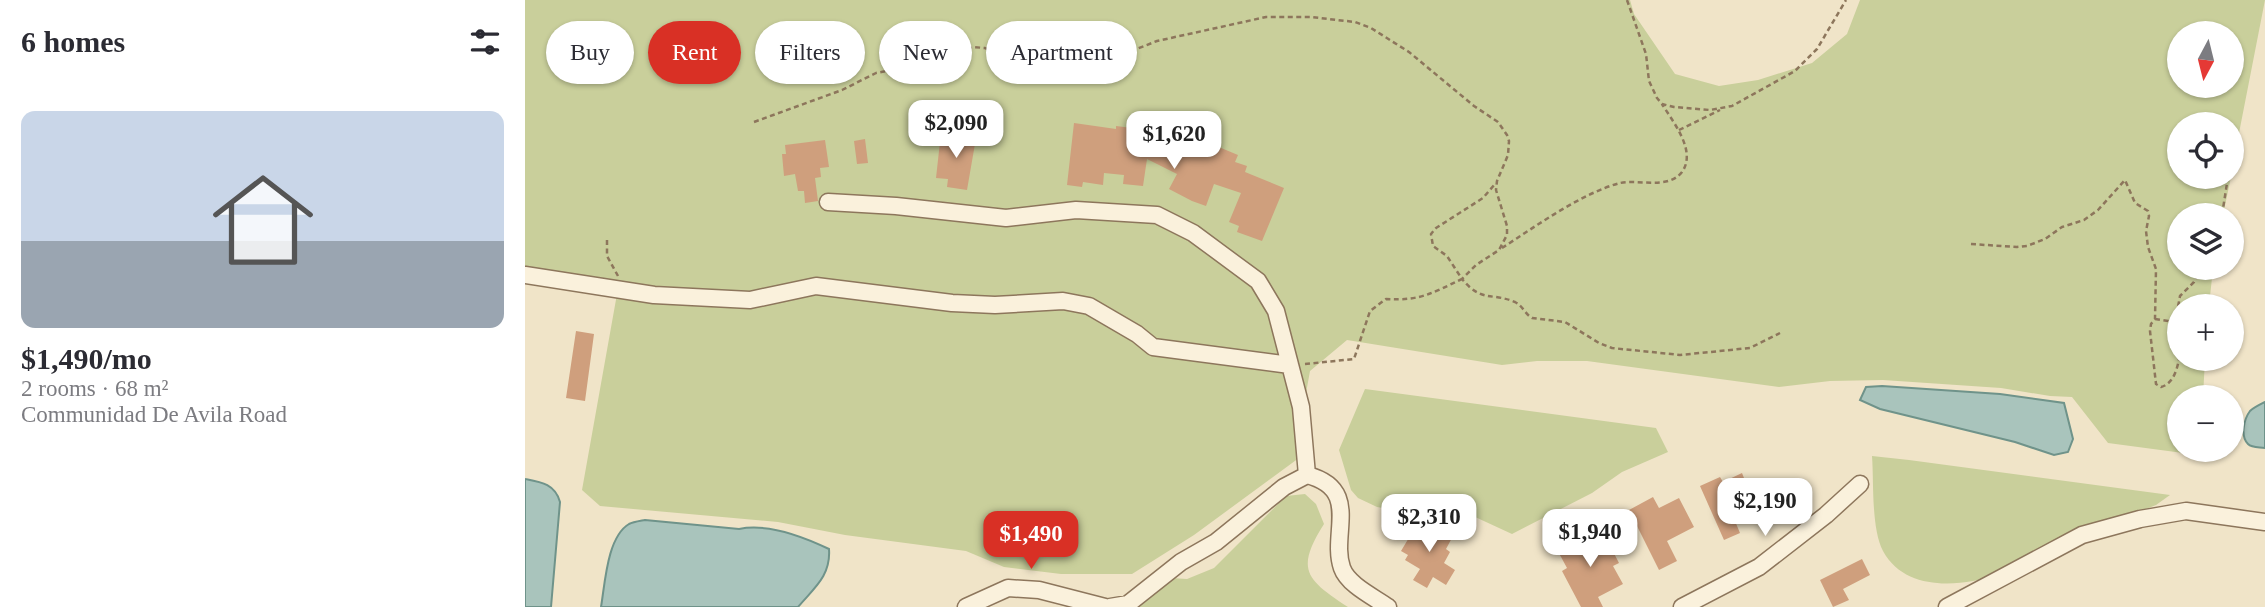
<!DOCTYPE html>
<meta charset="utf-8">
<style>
:root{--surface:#fff;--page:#f7f7f7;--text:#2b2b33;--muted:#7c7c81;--line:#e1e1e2;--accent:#d93025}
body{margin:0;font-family:Georgia,serif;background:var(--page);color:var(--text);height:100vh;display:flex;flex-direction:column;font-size:26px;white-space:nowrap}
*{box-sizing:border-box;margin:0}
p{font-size:23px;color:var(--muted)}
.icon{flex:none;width:38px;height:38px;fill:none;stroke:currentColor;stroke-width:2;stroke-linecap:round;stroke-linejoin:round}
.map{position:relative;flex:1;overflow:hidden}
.drawer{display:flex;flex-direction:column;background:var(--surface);width:525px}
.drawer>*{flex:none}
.guide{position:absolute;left:21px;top:21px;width:665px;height:63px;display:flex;gap:14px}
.needle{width:46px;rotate:187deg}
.fabs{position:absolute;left:1642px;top:21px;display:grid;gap:14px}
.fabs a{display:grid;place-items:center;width:77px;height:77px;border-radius:50%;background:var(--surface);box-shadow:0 2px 5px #0004;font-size:35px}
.price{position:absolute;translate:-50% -60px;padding:0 16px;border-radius:14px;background:#fff;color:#222;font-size:23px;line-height:46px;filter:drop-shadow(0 2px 4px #0008)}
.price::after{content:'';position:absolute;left:50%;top:42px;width:21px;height:16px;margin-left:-10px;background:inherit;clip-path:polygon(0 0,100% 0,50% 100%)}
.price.current{background:var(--accent);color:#fff}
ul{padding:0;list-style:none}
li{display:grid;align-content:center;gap:14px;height:371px;padding:0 21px}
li+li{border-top:2px solid var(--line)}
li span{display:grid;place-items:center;height:217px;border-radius:14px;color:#555}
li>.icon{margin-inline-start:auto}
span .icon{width:126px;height:126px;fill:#fffc;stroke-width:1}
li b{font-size:30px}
h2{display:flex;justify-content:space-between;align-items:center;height:84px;padding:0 21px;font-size:30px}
.chip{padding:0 24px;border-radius:32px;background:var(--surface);box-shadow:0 2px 5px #0004;font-size:24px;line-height:63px}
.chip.current{background:var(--accent);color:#fff}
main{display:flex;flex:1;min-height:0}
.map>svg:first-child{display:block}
</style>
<main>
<section class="drawer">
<h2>6 homes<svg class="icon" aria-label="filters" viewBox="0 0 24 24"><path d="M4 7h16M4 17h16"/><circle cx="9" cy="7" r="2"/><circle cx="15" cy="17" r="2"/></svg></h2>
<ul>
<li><span style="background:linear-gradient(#c9d6e8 60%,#9aa5b1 0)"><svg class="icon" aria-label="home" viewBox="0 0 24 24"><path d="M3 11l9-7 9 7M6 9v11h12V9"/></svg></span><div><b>$1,490/mo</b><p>2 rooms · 68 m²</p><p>Communidad De Avila Road</p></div></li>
</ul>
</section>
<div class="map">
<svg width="1740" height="607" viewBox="0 0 1740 607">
<rect width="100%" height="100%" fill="#f0e4c8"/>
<path fill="#c9cf9b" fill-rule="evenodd" d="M0,0h1105l4,14 41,60 44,12 39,-6 54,-17 35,-29 13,-34h405l-34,174v-50h-52v53h52l-8,38h-44v53h34l-4,38h-30v53h26l-2,38h-24v53h30l1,2 -27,1 -75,-10 -36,-46 -22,-1 -49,-8 -118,-8 -53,1 -51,6 -192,-26h-50l-35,4 -155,-25 -37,31 -6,33 -1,51 -109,80 -62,39h-71l-57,-7 -38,-16 -121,-16 -67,-13 -178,-16 -18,-16 35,-196 -92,-14zM1654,33h52v53h-52z
M840,389l291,39 12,24 -46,20 -30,21 -80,41 -65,-30 -12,-8 -18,18 -40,-7 -19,-9 -7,-8 -12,-40z
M1347,456l37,4 261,35 -14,10c-43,17 -86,36 -128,54 -16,7 -38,20 -55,22 -33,6 -72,3 -90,-30 -12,-23 -9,-68 -11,-95z
M780,494l11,10 8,20c-29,46 -18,55 24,83h-214l37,-29 16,1 27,-11 72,-72z"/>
<path fill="#a9c4bc" stroke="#6f938a" stroke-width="2" d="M1357,386l118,8 64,9 9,36 -5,13 -14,3 -39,-13 -135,-33 -20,-9 6,-13z
M1740,402v46c-6,-1 -13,0 -17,-4 -8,-8 -4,-25 2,-33 3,-3 11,-7 15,-9z
M0,479c16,3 30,5 35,23l-9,105h-26z
M120,520l94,9c29,-6 63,7 90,20 2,27 -15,39 -31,58h-197c4,-23 6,-70 28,-83 4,-2 11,-3 16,-4z"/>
<path fill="#cf9f7d" d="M549,123l42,6v-3l40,5 -2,14 21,10 10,-22 53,22 -3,7 12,4 -2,6 39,16 -22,53 -25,-9 2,-6 -10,-4 12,-29 -27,-9 -8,22 -14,-5 -23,-12 8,-15 -30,-15 -4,27 -20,-2 1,-9 -20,-2 -1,12 -20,-3 -1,5 -15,-2z
M416,133l35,5 -9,52 -20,-3 1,-8 -12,-1z
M340,139l3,24 -11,1 -3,-23z
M300,140l4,27 -9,1 1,9 -6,1 3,23 -13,2 -1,-12h-6l-3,-17 -11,2 -2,-22h4l-1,-9z
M51,331l18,3 -9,67 -19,-3z
M1217,473l4,10 3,-1 9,21 -26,11 8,19 -16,7 -24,-54 20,-9 3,5z
M1128,497l6,11 20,-10 15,29 -27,14 10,20 -18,9 -30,-60z
M894,521l20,12 2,-4 12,7 -7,13 4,3 -6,11 11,7 -9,15 -13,-8 -6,11 -14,-8 7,-11 -15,-9 3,-5 -7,-4z
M1078,532l16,31 -6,3 10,18 -25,13 5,10h-22l-19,-36 5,-3 -13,-24 14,-7 6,10z
M1337,559l8,16 -27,14 6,11 -16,7 -13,-27z"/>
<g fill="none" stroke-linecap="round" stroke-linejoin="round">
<defs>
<path id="minor" d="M303,202l68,4 110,12 70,-8 81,5 36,18 65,48 18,30 25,96 6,68
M0,275l129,20 96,5 66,-14 136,17 43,2 68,-4 26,5 48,28 16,13 137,18
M441,607l42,-19 31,2 66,17
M585,607l18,-3 53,-42 35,-20 68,-55 23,-12c55,14 23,59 35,93 6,17 32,29 46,39
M1157,607l77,-40 67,-52 34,-31
M1422,607l135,-72 58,-16 46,-8 79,11"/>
</defs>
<use href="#minor" stroke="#8d765c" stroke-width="19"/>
<path stroke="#8d765c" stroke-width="2.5" stroke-dasharray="5 3.5" stroke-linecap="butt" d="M1102,0l19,54 3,27 8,17 5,6 12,3 36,3 22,-4 63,-35 22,-22 29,-49
M229,122l88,-32 34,-17 16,-3 22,3 32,-8 18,-14 8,-4 13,1 22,12 26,-5 44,6h29l51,-20 109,-24h45l44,5 16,6 38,24 65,54 24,16 9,13 2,6 -1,14 -11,26 -1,9 11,36v9l-8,15 -23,15 -14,14c20,24 29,13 53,23 8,4 10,12 17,16l33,4 34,21 13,5 68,7 70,-7 30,-15
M1154,130l41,-20
M1697,215l6,-38
M82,240v16l11,20
M1446,244l46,3 10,-1 18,-7 17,-12 22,-7 14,-10 27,-30 10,23 13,8 1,5 -3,15 2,16 8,22 -1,50 -4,5 -1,7 6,53 5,3c12,-3 16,-17 18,-28
M977,248c34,-22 80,-55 118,-65 19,-4 48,7 62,-11 15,-21 -9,-50 -20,-68
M1630,319l13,2 11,5
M1650,323l5,-27 14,-14 7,-14
M780,364l49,-5 16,-48 16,-12c35,2 46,-6 76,-20l-15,-23 -14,-10 -2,-12 5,-6 47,-30 12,-14"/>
<use href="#minor" stroke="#faf1dc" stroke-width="16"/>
</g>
</svg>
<div class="fabs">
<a><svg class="needle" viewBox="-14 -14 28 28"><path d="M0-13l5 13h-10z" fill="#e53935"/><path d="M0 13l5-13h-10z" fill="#7c7c81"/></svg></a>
<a><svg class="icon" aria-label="locate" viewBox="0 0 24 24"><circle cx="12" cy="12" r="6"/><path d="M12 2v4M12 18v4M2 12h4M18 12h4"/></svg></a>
<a><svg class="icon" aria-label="layers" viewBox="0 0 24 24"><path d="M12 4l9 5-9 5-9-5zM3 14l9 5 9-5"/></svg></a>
<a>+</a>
<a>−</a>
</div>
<b class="price" style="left:431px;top:160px">$2,090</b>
<b class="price" style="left:649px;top:171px">$1,620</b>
<b class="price" style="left:1240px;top:538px">$2,190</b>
<b class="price" style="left:904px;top:554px">$2,310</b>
<b class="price" style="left:1065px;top:569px">$1,940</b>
<b class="price current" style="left:506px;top:571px">$1,490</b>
<div class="guide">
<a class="chip">Buy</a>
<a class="chip current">Rent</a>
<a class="chip">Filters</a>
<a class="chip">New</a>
<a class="chip">Apartment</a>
</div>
</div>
</main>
